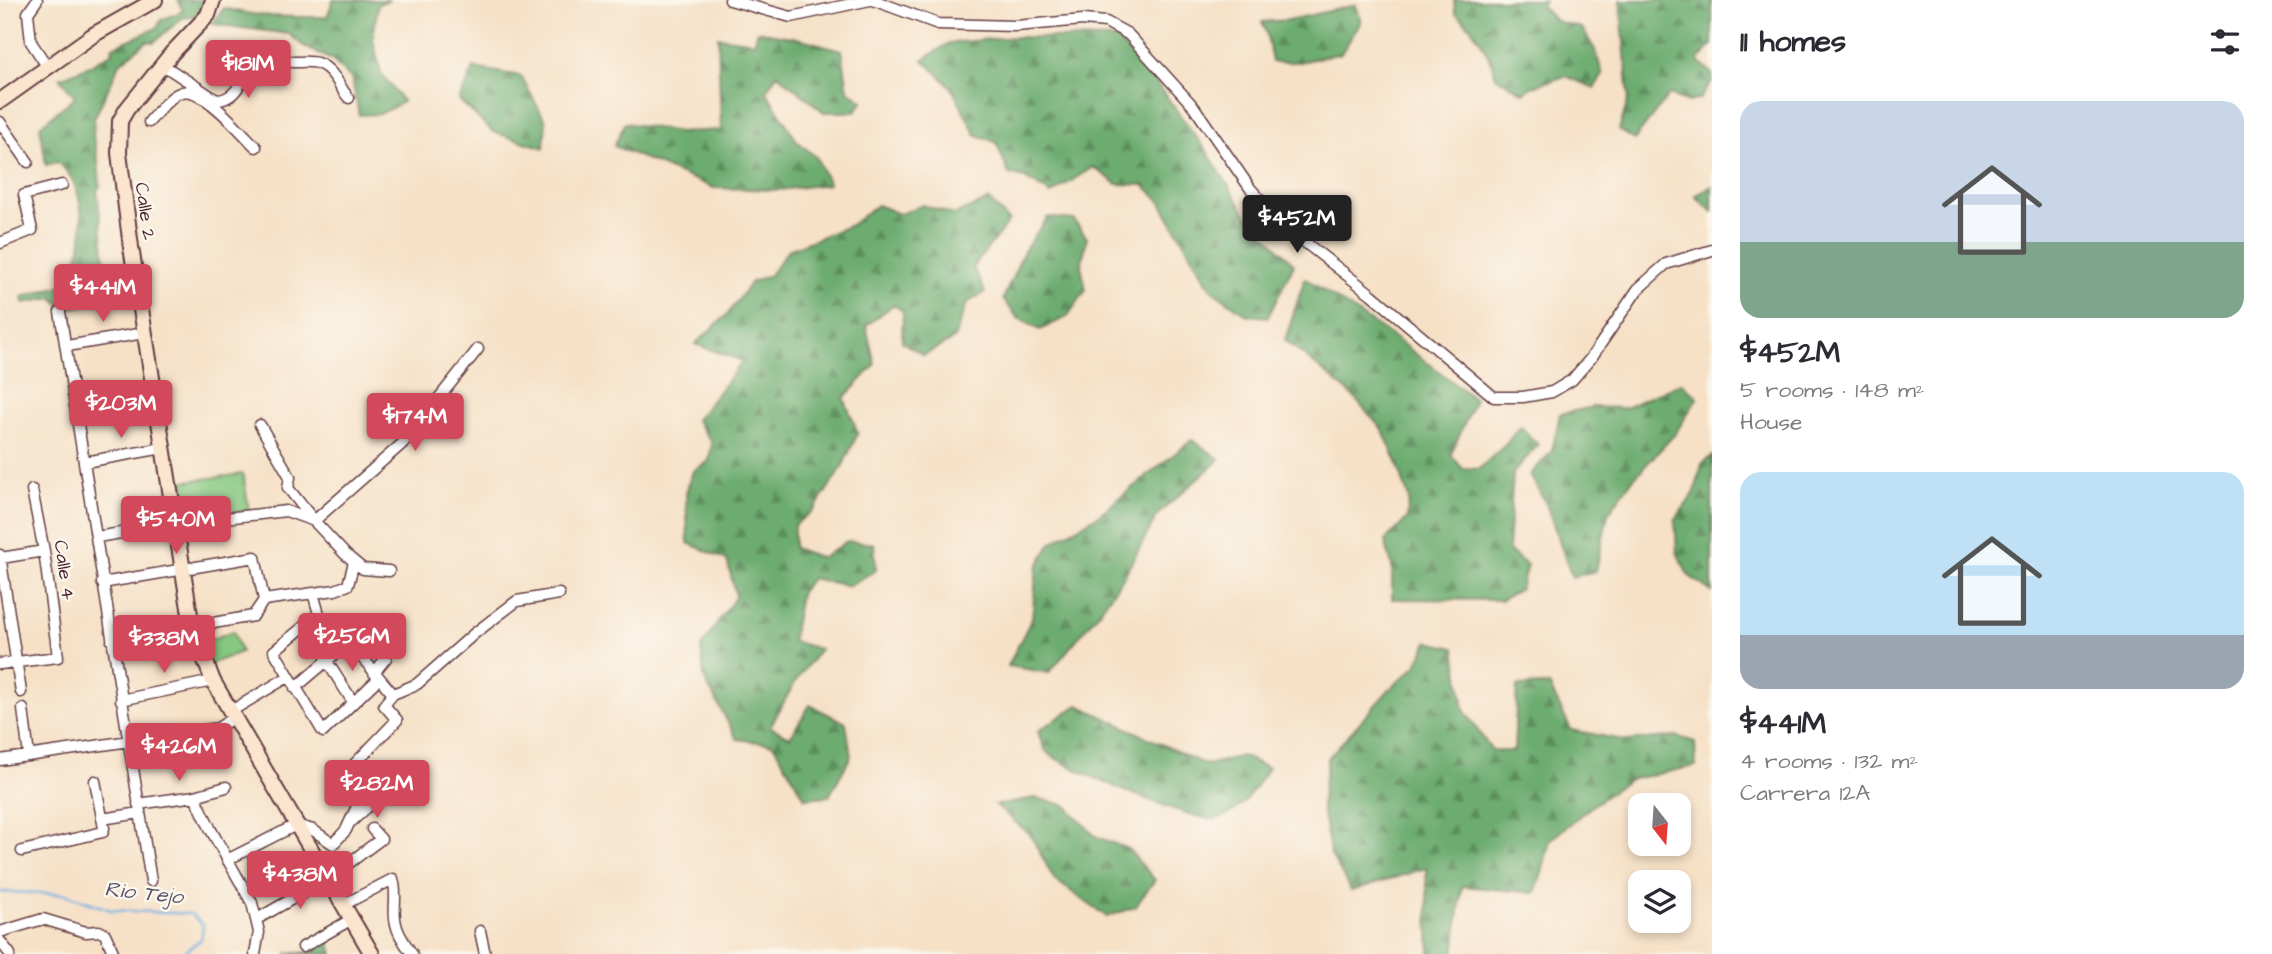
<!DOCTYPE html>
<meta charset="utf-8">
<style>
:root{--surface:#fff;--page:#f7f7f7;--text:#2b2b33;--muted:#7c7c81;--accent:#d1495b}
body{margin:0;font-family:"Architects Daughter",sans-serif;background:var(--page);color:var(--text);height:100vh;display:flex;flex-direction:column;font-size:26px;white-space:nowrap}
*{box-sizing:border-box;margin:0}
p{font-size:23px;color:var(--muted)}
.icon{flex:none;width:38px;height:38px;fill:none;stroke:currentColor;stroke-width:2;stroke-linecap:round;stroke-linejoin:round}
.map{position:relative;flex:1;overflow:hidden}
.details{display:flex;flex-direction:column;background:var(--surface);width:560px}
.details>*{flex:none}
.needle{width:46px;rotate:163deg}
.tools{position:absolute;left:1628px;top:793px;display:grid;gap:14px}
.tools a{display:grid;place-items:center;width:63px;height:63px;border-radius:14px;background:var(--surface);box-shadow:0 4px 10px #0003;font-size:35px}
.price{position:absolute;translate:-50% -60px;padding:0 16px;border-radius:7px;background:var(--accent);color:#fff;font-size:23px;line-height:46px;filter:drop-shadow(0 2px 4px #0008)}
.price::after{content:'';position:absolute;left:50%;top:42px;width:21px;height:16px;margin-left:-10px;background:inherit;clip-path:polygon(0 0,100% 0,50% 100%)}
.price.active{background:#222;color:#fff}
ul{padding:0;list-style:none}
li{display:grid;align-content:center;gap:14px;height:371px;padding:0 28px}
li span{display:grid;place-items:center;height:217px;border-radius:21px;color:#555}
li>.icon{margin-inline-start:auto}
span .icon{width:126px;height:126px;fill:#fffc;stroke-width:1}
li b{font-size:30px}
h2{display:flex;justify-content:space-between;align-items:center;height:84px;padding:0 28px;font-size:30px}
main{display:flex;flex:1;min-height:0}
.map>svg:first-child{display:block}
</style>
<main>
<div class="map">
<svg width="1712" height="954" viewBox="0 0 1712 954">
<defs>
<pattern id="forest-firs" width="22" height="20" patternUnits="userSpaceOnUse" patternTransform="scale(1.75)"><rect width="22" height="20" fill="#6cac6f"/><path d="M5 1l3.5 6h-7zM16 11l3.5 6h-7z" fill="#5b8b5b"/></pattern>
</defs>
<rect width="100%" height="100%" fill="#fbf7ec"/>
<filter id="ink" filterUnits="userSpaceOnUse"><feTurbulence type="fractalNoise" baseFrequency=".0143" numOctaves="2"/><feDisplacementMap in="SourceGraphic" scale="14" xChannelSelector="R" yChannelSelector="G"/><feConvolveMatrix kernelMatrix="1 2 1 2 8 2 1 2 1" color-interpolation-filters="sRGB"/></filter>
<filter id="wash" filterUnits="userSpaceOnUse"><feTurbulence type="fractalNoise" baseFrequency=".00686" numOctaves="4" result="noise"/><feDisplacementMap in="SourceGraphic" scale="28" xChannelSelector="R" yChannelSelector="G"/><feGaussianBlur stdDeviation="1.57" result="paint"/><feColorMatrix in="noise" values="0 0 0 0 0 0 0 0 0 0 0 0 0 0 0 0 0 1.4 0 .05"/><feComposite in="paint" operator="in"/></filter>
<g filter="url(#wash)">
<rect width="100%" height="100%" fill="#f6e1c7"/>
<path fill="url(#forest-firs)" stroke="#5b664d" stroke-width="2" d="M178,0h28l1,5 -8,10 -17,3 -28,24 -7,-1 -27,22 -26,56 -1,17 5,24 2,26 -3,4 10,88v24l-42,7 -12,-11 -30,5 -1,-6 44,-13c5,-12 12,-24 14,-36 5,-27 2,-70 -24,-86l-10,3 -6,-39 35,-29 -15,-19 25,-10 28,-16 -1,-5 45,-19 4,-8 22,-9z
M333,0h57l-12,4 -5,35 8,34 22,29 -23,12 -21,1 -7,-36 -20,-19 -27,-13 -16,-13 -77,-10 12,-16c32,10 70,9 103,9z
M1454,0h90l-3,6 15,15 26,7 13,22 8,25 -9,13 -28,-12 -33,10 -9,7 -28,-16c-8,-26 -19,-47 -41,-64z
M1620,0h92v45l-14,15 14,14v7l-12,18 -11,3 -20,-7 -35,45 -15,-10 10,-33z
M1356,5l5,17 -20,31 -41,9h-28l-5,-27 -5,-13 27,-2z
M757,31l40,7 45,12 6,40 15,11 -8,11h-31l-47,-38 -11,17 31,50 19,16 13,27 -50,6 -65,-2 -100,-42 11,-23 55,9 41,-2 -3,-93 37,5z
M1014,37l103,2 40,45 49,66 42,67 46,47 -26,53 -21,-2 -36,-26 -51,-88 -16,-16 -27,-1 -24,-17 -42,27 -26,-16 -16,-4 -13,-32 -20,-7 -24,-47 -29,-28 26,-17z
M474,68l47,8 25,46 -2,26 -51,-16 -34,-32z
M1712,186v25l-17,-15z
M989,200l20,21 -36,46 12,25 -18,11 -13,36 -30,16 -22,-13 1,-31 -10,-6 -27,21 9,39 -31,33 14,35 -16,34 -28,43 -20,15v23l28,10 25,-17 27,3 2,26 -27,16 -38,-8 -11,16 -8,47 28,8 -25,33 -25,45 20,10 20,-32 36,18 5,33 -22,40 -24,2 -32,-54 -36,-5 -33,-61 -3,-31 35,-51 -9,-36 -39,-17 -2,-50 7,-22 16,-10 3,-18 -16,-23 47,-59 -48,-17 33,-30 23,-32 19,-7 18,-25 63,-25 26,-20 23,9 23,-9 31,10z
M1048,217l26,3 13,18 -6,28 5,24 -19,27 -27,13 -22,-12 -15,-19 21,-48z
M1305,278l91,61 79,60 -24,55 11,14 17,1 27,-25 14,-18 18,19 -25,28 -5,77 19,15 -7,24 -19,11 -109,-1v-33l-7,-25 22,-22 2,-20 -12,-37 -15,-33 -32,-36 -65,-53z
M1681,383l17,14 -23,37 -42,45 -25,35 -12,57 -24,6 -26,-73 -16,-29 22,-24 8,-37 32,-7 33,1z
M1192,440l28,19 -62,55 -34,62 -27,39 -48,58 -41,-7 24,-48 5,-51 14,-24 46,-27z
M1712,456v136l-24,-17 -11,-23 -2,-32 20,-28 7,-28z
M1428,642l27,6 9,62 28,41h22l3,-65 32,-1 22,45 57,11 48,-5 19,6 1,24 -68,14 -36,26 -42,34 -8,33 -7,20 -73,-7 -8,68h-24l-4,-86 -75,23 -20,-36 -10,-50 7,-47 60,-67 28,-25z
M1078,705l128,60 36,-9 26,12c-15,21 -25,45 -52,51 -18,4 -159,-53 -170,-68 -4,-5 -6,-14 -8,-20z
M1035,798l30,7 30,31 33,13 27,31 -20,27 -28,10 -53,-38 -23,-43 -35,-31z
M328,937l5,17h-47l24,-2z"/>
<path fill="#86c881" stroke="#687456" stroke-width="2" d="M243,474l6,36 -65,9 -6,-37z
M233,631l8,21 -31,12 -8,-21z"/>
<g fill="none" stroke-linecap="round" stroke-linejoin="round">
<path stroke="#6fafe2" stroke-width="2.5" d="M0,892l65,2 46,16 80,4 12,11 -2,14 -19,15"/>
</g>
</g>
<g filter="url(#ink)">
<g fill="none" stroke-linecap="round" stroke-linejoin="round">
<defs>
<path id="street" d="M37,0l-9,13 3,29 16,24
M730,0l61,17 79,-17
M873,0l65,24 78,2 67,-6 23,2 22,12 66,73 56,81 34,38 87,68 123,103h29l29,-5 20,-12 19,-22 47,-69 28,-25 46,-14
M163,65l52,34
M216,100c26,1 27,-36 49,-44 8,2 18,5 28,6 17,0 28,-3 40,13 6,7 9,16 16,23
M0,122l28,40
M149,122c8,-9 21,-27 33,-30 20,-6 60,41 74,55
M0,243l32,-13 -8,-35 38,-10
M60,312l91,569
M67,346l77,-13
M75,405l79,-16
M260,425l30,52 -2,11 24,30
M85,462l78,-14
M314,521l89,-78 75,-94
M97,537l78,-13 111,-13 28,10 31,33 18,15 26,2
M0,555l21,137
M1,558l43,-7
M102,583l153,-26 9,43
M313,593l6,21 -45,37 49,81 55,-53
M264,600l71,-10 13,-5 6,-23
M112,641l141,-25 11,-16
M326,660l27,42
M0,664l58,-7 -14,-106 -12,-61
M374,673l12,-15 4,-20
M295,688l54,-46 44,52
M121,700l92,-19
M23,709l6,47
M231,711l57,-34
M0,760l218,-32 16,-11
M195,796l16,34 41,73 7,29 -4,22
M138,804l57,-8 31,-9
M102,819l38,-6
M352,821l33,-30
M22,851l81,-19 1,-4 -9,-47
M227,860l69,-35 17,5 20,14 13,-14 18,-39 -17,-19 50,-52 -13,-15 9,-11 24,-10 58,-51 42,-32 42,-7
M285,865l15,29
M343,905l50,-26c5,17 -1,30 3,45 2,11 10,21 16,30
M257,919l72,-41 52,-39 -9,-10
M480,931l5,23
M0,932l43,-13 43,13 13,-1 6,3 9,20
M0,941l10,13
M303,947l49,-28"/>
<path id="secondary" d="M213,0l-5,15 -36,38 -45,56 -7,12 -1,32 12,94 61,380 21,54 159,273
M0,101l93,-66 62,-35"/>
</defs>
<use href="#street" stroke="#643c42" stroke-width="13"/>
<use href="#secondary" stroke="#643c42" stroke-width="18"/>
<use href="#street" stroke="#fff" stroke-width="10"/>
<use href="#secondary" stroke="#fbe5cf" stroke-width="14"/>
</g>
</g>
<g text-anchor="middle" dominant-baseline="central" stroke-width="5" stroke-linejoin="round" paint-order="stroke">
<g font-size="19" fill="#4a1f2b" stroke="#fbf7ec">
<text transform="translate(145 211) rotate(82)">Calle 2</text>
<text transform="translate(64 570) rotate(82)">Calle 4</text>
</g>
<g font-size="21" font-style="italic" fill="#57516b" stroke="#fbf7ec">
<text transform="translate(144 893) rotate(6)">Rio Tejo</text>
</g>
</g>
</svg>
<div class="tools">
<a><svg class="needle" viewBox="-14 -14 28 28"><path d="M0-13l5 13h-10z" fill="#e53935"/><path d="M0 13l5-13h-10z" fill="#7c7c81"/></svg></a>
<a><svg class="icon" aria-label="layers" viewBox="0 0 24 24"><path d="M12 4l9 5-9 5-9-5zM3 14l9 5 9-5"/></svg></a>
</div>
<b class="price" style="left:248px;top:100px">$181M</b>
<b class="price active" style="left:1297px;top:255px">$452M</b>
<b class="price" style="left:103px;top:324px">$441M</b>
<b class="price" style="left:121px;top:440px">$203M</b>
<b class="price" style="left:415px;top:453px">$174M</b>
<b class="price" style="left:176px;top:556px">$540M</b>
<b class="price" style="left:352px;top:673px">$256M</b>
<b class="price" style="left:164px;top:675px">$338M</b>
<b class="price" style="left:179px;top:783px">$426M</b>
<b class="price" style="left:377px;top:820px">$282M</b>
<b class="price" style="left:300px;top:911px">$438M</b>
</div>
<section class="details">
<h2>11 homes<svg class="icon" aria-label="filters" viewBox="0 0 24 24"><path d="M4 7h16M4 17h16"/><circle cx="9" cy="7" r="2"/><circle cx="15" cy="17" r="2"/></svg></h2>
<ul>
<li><span style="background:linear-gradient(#c9d6e8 65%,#7fa58c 0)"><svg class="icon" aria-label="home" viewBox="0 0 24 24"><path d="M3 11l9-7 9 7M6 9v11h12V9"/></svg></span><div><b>$452M</b><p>5 rooms · 148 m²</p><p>House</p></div></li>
<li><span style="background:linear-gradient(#bfe0f5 75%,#9aa5b1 0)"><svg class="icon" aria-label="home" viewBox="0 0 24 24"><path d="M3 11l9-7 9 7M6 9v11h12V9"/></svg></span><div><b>$441M</b><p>4 rooms · 132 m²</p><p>Carrera 12A</p></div></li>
</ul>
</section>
</main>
